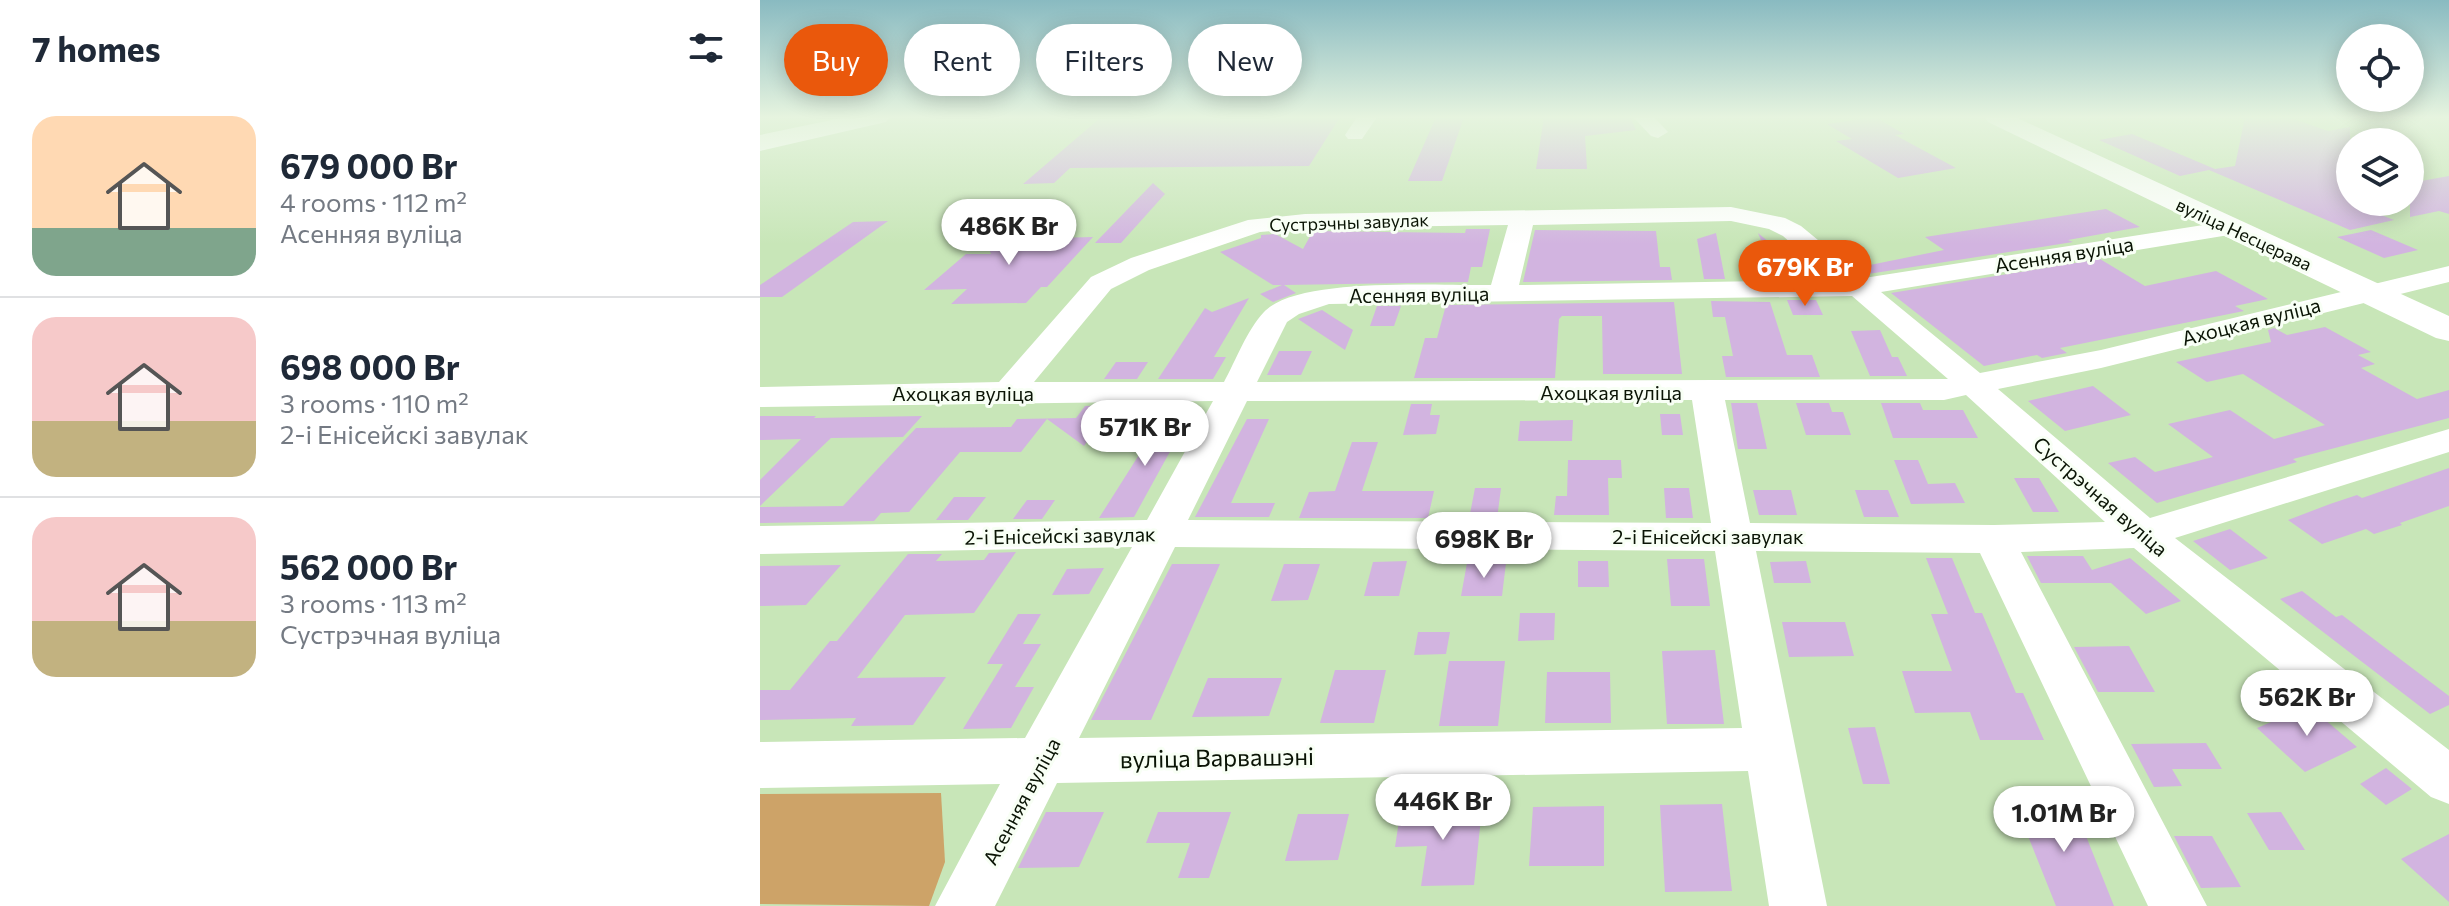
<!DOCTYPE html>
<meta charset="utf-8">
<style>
:root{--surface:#fff;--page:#f2f2f3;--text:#1f2937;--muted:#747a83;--line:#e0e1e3;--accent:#ea580c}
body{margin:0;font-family:Commissioner,sans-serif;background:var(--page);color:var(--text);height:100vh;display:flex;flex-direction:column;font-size:30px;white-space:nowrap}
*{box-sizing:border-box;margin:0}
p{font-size:26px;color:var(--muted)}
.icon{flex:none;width:44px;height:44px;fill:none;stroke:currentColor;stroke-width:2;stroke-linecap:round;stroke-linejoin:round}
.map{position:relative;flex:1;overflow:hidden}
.sheet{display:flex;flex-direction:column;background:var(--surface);width:760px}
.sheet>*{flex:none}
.guide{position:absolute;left:24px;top:24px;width:760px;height:72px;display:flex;gap:16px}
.fabs{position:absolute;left:1576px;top:24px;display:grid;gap:16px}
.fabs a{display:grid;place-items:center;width:88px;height:88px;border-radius:50%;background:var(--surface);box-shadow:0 4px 20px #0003;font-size:40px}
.price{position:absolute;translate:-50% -68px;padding:0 18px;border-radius:28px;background:#fff;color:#222;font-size:26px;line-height:52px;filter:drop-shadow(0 2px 4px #0008)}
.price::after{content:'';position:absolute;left:50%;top:48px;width:24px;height:18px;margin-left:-12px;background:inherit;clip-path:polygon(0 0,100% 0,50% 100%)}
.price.selected{background:var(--accent);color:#fff}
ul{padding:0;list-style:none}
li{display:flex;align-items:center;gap:24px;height:200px;padding:0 32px}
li+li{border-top:2px solid var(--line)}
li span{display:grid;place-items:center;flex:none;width:224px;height:160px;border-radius:24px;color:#555}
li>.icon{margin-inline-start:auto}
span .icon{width:96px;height:96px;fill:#fffc;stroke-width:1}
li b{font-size:34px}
h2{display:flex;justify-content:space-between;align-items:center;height:96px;padding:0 32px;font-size:34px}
.chip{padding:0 28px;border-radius:36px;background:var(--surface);box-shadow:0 4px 20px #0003;font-size:28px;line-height:72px}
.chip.selected{background:var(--accent);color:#fff}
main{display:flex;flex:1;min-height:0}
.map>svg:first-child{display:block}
</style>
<main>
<section class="sheet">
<h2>7 homes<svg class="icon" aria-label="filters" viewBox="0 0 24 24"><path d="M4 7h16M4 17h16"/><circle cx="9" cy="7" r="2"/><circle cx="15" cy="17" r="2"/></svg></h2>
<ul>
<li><span style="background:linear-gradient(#ffd9b3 70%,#7fa58c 0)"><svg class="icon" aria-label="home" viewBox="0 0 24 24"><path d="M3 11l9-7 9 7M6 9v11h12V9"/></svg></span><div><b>679 000 Br</b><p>4 rooms · 112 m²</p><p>Асенняя вуліца</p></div></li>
<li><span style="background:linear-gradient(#f6c9c9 65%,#c2b280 0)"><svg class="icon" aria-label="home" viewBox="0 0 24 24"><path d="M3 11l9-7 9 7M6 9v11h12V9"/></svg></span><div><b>698 000 Br</b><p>3 rooms · 110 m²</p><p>2-і Енісейскі завулак</p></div></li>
<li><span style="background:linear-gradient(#f6c9c9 65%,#c2b280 0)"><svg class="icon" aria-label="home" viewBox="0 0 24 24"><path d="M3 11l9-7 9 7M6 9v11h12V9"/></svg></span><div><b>562 000 Br</b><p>3 rooms · 113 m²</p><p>Сустрэчная вуліца</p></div></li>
</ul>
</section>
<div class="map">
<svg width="1689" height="906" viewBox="0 0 1689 906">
<rect width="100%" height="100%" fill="#c8e6b8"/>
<path fill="#cda368" d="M181,793l4,69 -16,44 -169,-2v-110z"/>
<path fill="#d2b4e0" d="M363,117h217l-31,49 -239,2 -16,15 -31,1 76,-65z
M676,117h28l-22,64h-34z
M784,117h86l6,13 -51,6 2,33h-51z
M1115,117l29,17 -9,1 61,33 -58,10 -62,-37 16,-2 -25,-15z
M1485,117h43l40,14 22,-4v76l44,17 -44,10 -141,-60 -29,6 -81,-36 33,-6 83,35 20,-3z
M1689,176v38l-10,-3 -29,6v-34z
M393,183l12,11 -44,49h-26z
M1346,209l34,18 -72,13 5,2 -205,32 -8,-7 84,-17 -19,-13z
M128,221l-106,76h-22v-12l93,-63z
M249,222l8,17 76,-2 -46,50h-6l-15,16 -75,1 16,-15 -43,1 42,-36h25l-10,-25z
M706,229h24l-8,38h-11l-3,15 -184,3 12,8 -23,9 -13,-8 22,-9h-9l-53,-33 41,-14v-3l14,-1 28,15 10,-18 152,2z
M775,230l121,1 4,36h10l2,13 -149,2z
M1611,230l47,20 -34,8 -47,-21z
M956,233l9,46h-21l-7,-40z
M998,233l43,35 4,9 -28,1z
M1340,259l45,27 71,-15 52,28 -33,7 9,5 -184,37 7,5 -25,5 -5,-3 -53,11 -93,-73z
M489,298l-35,59h12l-13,22h-55l47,-71 7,4z
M1027,300h29l7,15h-30z
M951,301l59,1 17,53h25l8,22h-94l-4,-21h11l-8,-39h-12z
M914,302l8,72h-79l-1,-58h-40l-3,3 -4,59h-141l11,-40h12l9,-33z
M617,306h24l-7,20h-24z
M562,310l31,20 -8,20 -47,-31z
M1565,327l46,25 -13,3 17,9 -14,4 56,31 32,-9v28l-156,41 4,3 -140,41 -49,-40 27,-6 20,15 58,-15 -45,-33 62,-14 44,29 51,-14 -82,-51 -36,8 -31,-20 95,-20 -3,-12 6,-2 13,7z
M1120,330l12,27h6l9,19h-37l-19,-45z
M519,351h33l-11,24h-34z
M356,362h32l-11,17h-33z
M1333,386l38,29 -66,16 -37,-30z
M971,403h26l10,46h-29z
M1036,403h33l3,9h11l8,23h-45z
M1121,403h39l3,7h40l15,28h-85z
M651,404h21l-2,11h10l-4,19 -33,1z
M359,405l-16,23h-7l-12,18 -37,-27 -26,33h-61l-51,60 -28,1 -7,8 -114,2v-16l83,-1 73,-78 95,-1 6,-8 59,-1 9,-12z
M900,414h20l3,21h-21z
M0,416h56l-2,2 108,-2 -19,21 -72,1 -71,68v-26l41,-41 -41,1z
M397,417h32l-55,100 -35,1 45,-71h-5z
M487,419h22l-38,84h44l-6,14h-74z
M813,420l-1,21h-54l2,-20z
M592,442h26l-16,49h72l-6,27h-129l10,-26 26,-1z
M808,460h53l1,18h-14l1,37h-55l2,-19h11z
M1134,460h24l10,24 27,-1 10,20 -54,1z
M1689,468v38l-49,17 2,2 -28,9 -8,-5 -44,15 -34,-24 42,-16 27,-9 5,3z
M1254,478h25l20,34h-26z
M715,488h26l-4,31h-28z
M904,488h25l4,30h-27z
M993,490h38l6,25h-38z
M1095,490h33l11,27h-35z
M194,497h32l-18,23h-32z
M267,500h28l-13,19h-29z
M1470,529l38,29 -38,12 -37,-29z
M256,552l-42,61 -69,2 -48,63 89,-1 -33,48 -62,1 5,-8 -96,2v-30h30l40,-49h7l71,-87h34l-6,7 48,-1 5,-7z
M1267,556h56l9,14 38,-12 51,43 -35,13 -35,-31h-70z
M1166,558h26l23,55h7l34,80h7l21,47h-64l-10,-28 -55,1 -13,-42h50l-21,-57h17z
M907,559h37l6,47h-39z
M647,561l-8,35h-35l9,-34z
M818,561h30l1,26h-31z
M1046,561l5,22h-37l-4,-21z
M707,563h39l-4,33h-41z
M412,564h48l-69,156h-60z
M524,564h36l-12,36 -37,1z
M81,565l-35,40 -46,1v-40z
M344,568l-15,26 -37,1 15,-26z
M1542,591l34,26 6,-2 107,81v9l-19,9 -150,-115z
M760,613h35l-1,27 -36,1z
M258,614h23l-18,30h18l-26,43h19l-23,41 -48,1 40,-65h-16z
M1022,622h63l9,34 -65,1z
M658,632h32l-4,22 -32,1z
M1369,646l26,46h-57l-24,-45z
M955,650l9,74h-57l-5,-73z
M689,661h56l-7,65h-59z
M575,670h51l-12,53h-54z
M787,672h63l1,51h-66z
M448,678h74l-13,38 -77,1z
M1549,706l48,41 -52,25 -48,-44z
M1115,727l15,57h-27l-15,-56z
M1446,743l16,26h-50l10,17 -28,1 -23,-43z
M1626,768l26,21 -26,16 -26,-21z
M1254,801h58l42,105h-58z
M962,804l10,87 -67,1 -5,-87z
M844,806v60h-75l4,-59z
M641,808h81l-8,77 -53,1 6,-40 -32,1z
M286,812h58l-25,55 -61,1z
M398,812h73l-22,66h-31l12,-35h-44z
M1521,812l24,38h-36l-22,-37z
M538,814h51l-11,46 -53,1z
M1689,834v68l-48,-43z
M1414,836h38l29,51 -40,1z"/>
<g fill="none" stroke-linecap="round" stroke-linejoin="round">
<path fill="#fff" fill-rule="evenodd" d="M597,117h20l-15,22h-14l-3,-4z
M873,117h21l14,15 -10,6 -7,-2z
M971,207l54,11 16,8 63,52 365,-57 9,2 3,5 -3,5 -9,2 -348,57 99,81 121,-23 348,-84v16l-348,86 -103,21 152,129 299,-89v23l-274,86 274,212v54l-18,-7 -297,-249 -113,4 186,354h-59l-168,-353 -224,-2 71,355h-58l-21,-135 -691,12 -62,123h-60l65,-122 -240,4v-46l265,-4 107,-191 -372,7v-28l387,-6 66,-119 -453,6v-20l239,-5 92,-105 40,-19 117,-38 57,-6zM971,221l38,8 14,7 50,44 -314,5 14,-60zM748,225l-17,60c-50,1 -194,-9 -227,27 -17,18 -28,48 -40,70h-190l77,-93 38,-19 111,-38 45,-4zM1092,296l96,83 -691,3 30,-60 12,-8 30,-10zM1206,395l139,127 -111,3 -244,-2 -25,-123h219zM932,400l19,123 -523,-3 59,-119zM415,547l540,4 27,177 -663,10z"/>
<path fill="#fff" fill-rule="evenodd" d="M86,117h44l-4,5 -126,29v-16z
M1224,117h31l434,199v25l-13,-3 -448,-216z"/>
</g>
<linearGradient id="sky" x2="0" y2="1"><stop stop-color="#89bac1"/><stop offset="0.48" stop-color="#e6f4df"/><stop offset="1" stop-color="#e6f4df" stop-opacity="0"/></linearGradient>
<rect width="1689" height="244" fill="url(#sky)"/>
<g text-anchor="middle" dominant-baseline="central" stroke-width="6" stroke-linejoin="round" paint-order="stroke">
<g font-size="18" fill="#0a1405" stroke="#f8fff5">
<text transform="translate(589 222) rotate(-2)">Сустрэчны завулак</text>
<text transform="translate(1484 234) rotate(25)">вуліца Несцерава</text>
</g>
<g font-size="20" fill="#0a1405" stroke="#f8fff5">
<text transform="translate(1304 254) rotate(-9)">Асенняя вуліца</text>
<text transform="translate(659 294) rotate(-1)">Асенняя вуліца</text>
<text transform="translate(1491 321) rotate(-14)">Ахоцкая вуліца</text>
<text x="851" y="392">Ахоцкая вуліца</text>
<text x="203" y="393">Ахоцкая вуліца</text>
<text transform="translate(1341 496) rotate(41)">Сустрэчная вуліца</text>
<text transform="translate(300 535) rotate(-1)">2-і Енісейскі завулак</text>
<text x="948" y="536">2-і Енісейскі завулак</text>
<text transform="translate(261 801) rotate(-62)">Асенняя вуліца</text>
</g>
<g font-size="24" fill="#0a1405" stroke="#f8fff5">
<text transform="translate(457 757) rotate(-1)">вуліца Варвашэні</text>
</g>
</g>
</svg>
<div class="fabs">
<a><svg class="icon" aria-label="locate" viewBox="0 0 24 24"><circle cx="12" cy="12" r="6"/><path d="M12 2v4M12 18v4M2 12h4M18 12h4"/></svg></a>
<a><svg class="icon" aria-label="layers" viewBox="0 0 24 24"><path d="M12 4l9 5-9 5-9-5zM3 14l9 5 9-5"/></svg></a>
</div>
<b class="price" style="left:249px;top:267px">486K Br</b>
<b class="price selected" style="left:1045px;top:308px">679K Br</b>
<b class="price" style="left:385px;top:468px">571K Br</b>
<b class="price" style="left:724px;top:580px">698K Br</b>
<b class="price" style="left:1547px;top:738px">562K Br</b>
<b class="price" style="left:683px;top:842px">446K Br</b>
<b class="price" style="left:1304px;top:854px">1.01M Br</b>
<div class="guide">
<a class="chip selected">Buy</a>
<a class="chip">Rent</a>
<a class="chip">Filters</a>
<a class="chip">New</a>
</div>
</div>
</main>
